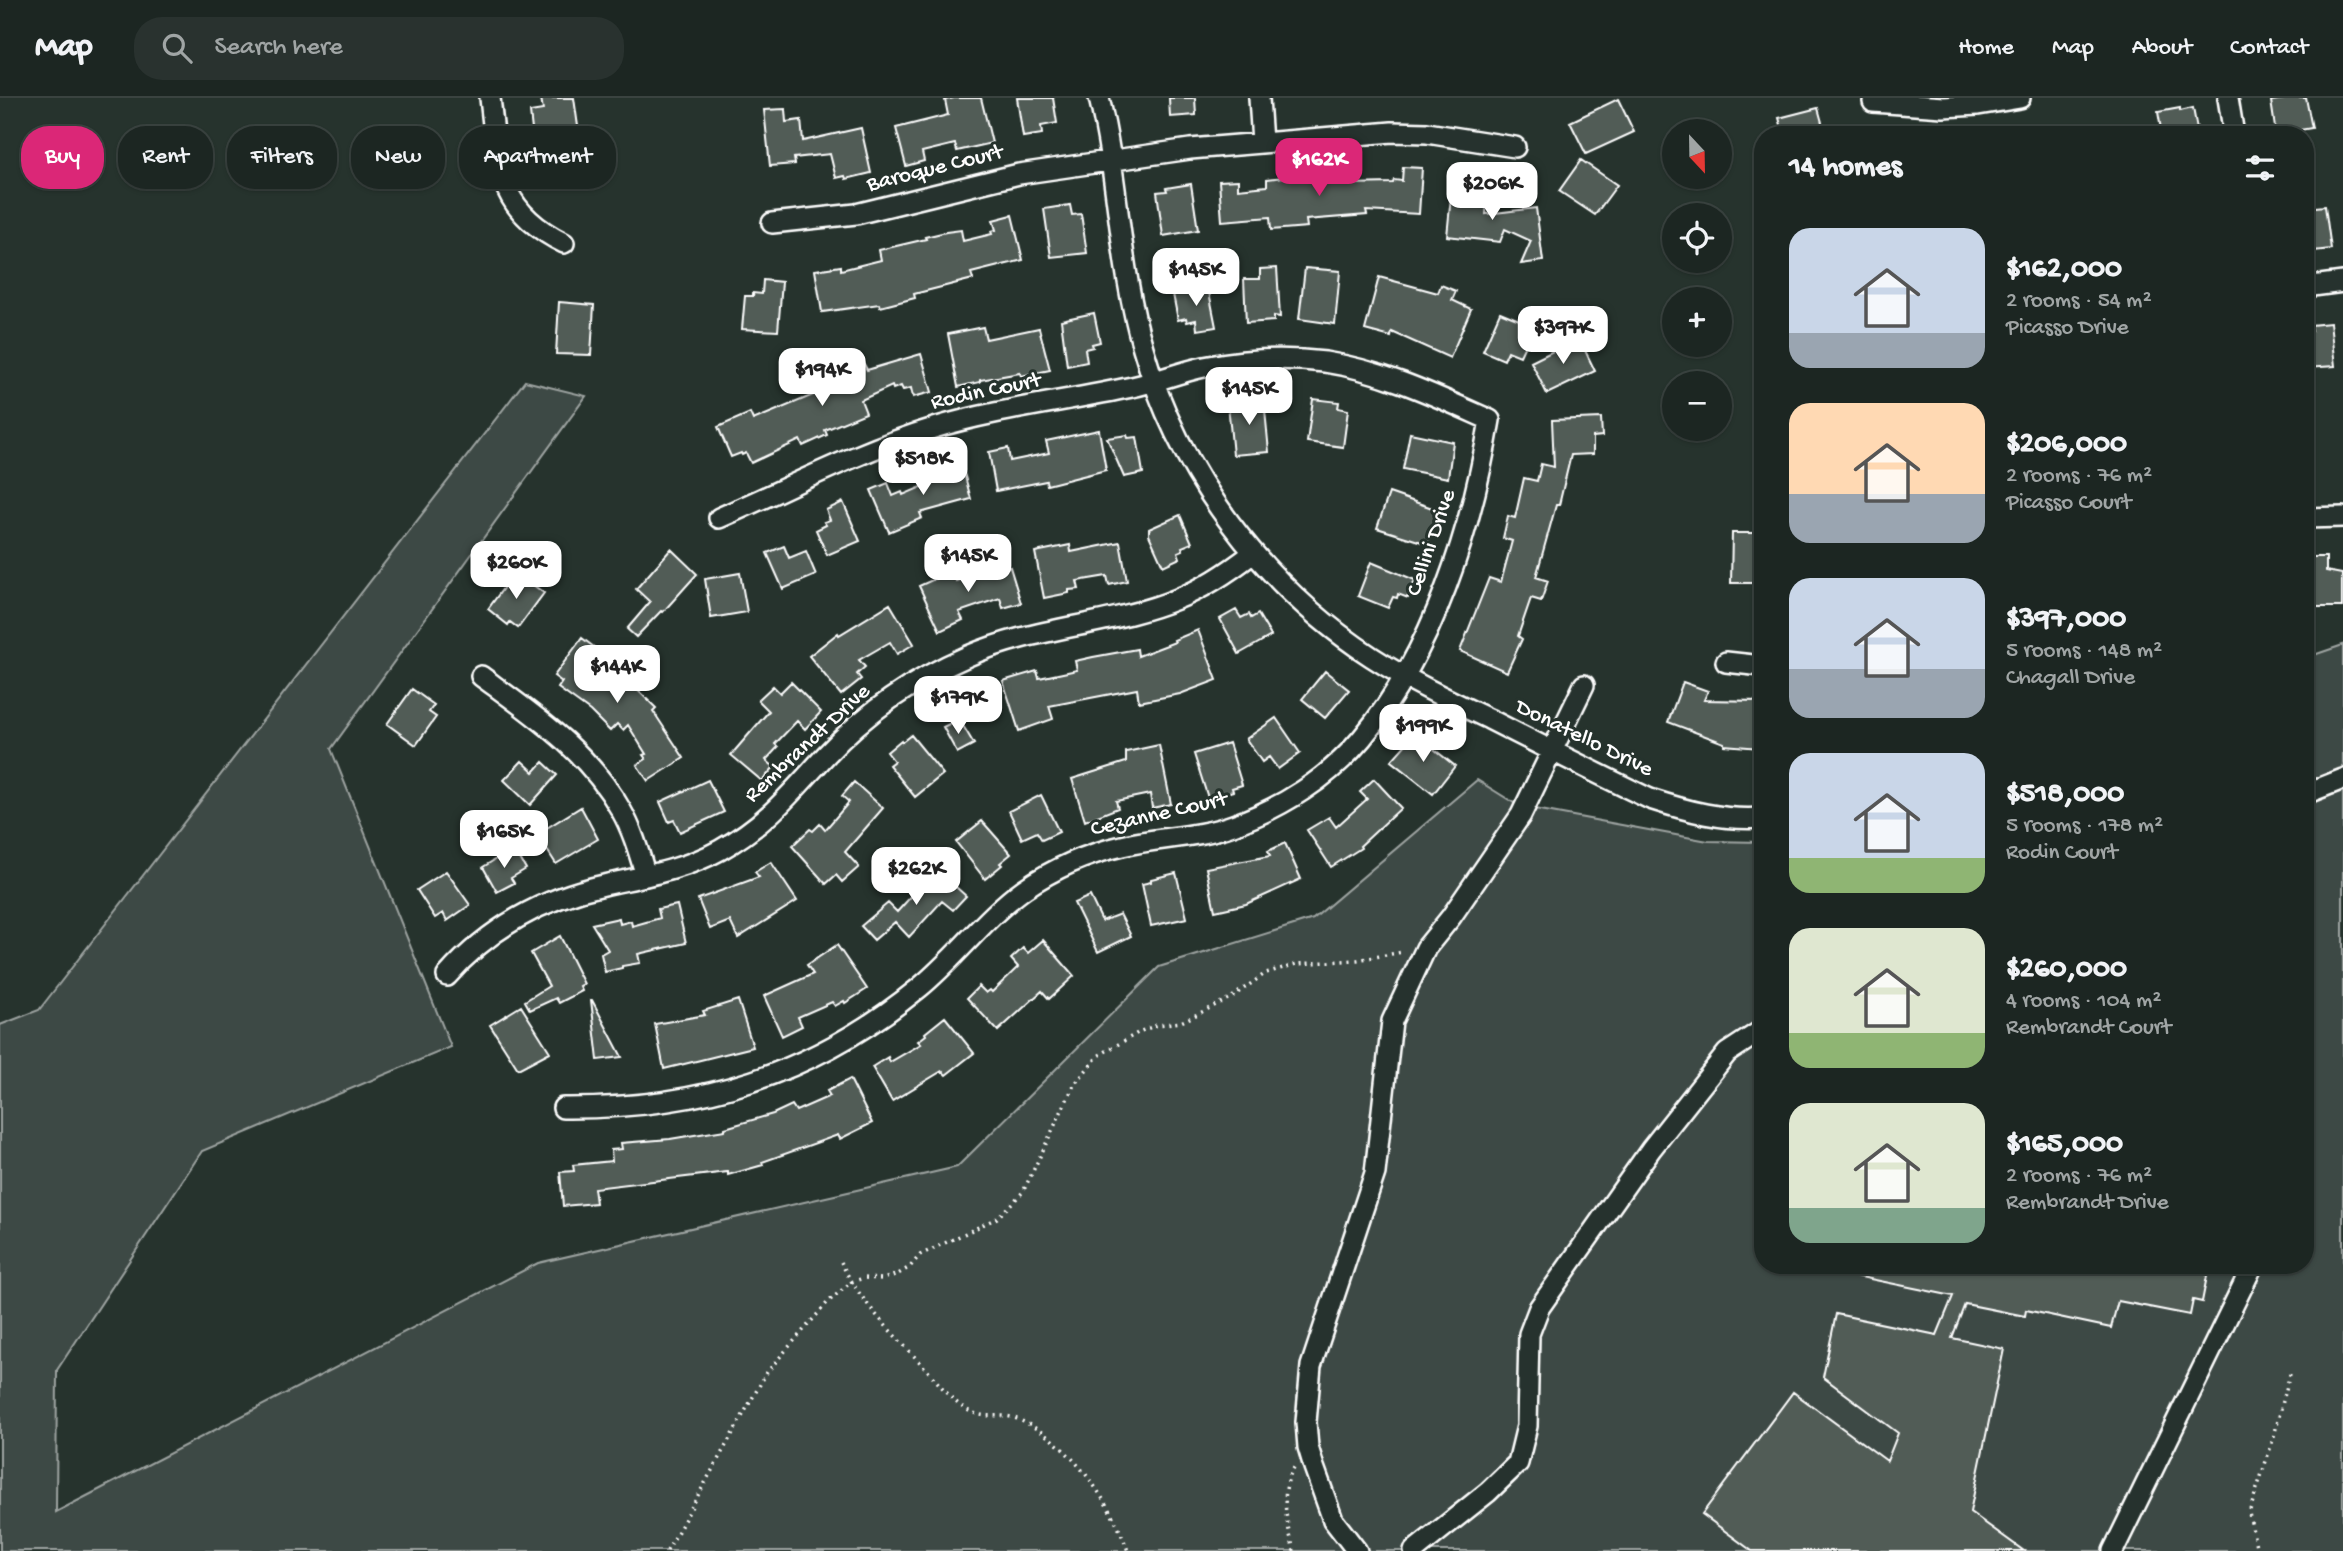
<!DOCTYPE html>
<meta charset="utf-8">
<style>
:root{--surface:#1c2622;--page:#29322f;--text:#f1f3f6;--muted:#a0a5a5;--line:#3a4340;--accent:#db2777}
body{margin:0;font-family:"Gochi Hand",sans-serif;background:var(--page);color:var(--text);height:100vh;display:flex;flex-direction:column;font-size:26px;white-space:nowrap}
*{box-sizing:border-box;margin:0}
p{font-size:23px;color:var(--muted)}
.icon{flex:none;width:38px;height:38px;fill:none;stroke:currentColor;stroke-width:2;stroke-linecap:round;stroke-linejoin:round}
.map{position:relative;flex:1;overflow:hidden}
.sheet{position:absolute;left:1754px;top:28px;width:560px;height:1148px;display:flex;flex-direction:column;background:var(--surface);border-radius:28px;box-shadow:0 2px 5px #0004,0 0 0 2px var(--line)}
.sheet>*{flex:none}
.top-card{position:absolute;left:21px;top:28px;width:665px;height:63px;display:flex;gap:14px}
.needle{width:46px;rotate:158deg}
.controls{position:absolute;left:1662px;top:21px;display:grid;gap:14px}
.controls a{display:grid;place-items:center;width:70px;height:70px;border-radius:50%;background:var(--surface);box-shadow:0 2px 5px #0004,0 0 0 2px var(--line);font-size:35px}
.price{position:absolute;translate:-50% -60px;padding:0 16px;border-radius:14px;background:#fff;color:#222;font-size:23px;line-height:46px;filter:drop-shadow(0 2px 4px #0008)}
.price::after{content:'';position:absolute;left:50%;top:42px;width:21px;height:16px;margin-left:-10px;background:inherit;clip-path:polygon(0 0,100% 0,50% 100%)}
.price.on{background:var(--accent);color:#fff}
ul{padding:0;list-style:none}
li{display:flex;align-items:center;gap:21px;height:175px;padding:0 35px}
li span{display:grid;place-items:center;flex:none;width:196px;height:140px;border-radius:21px;color:#555}
li>.icon{margin-inline-start:auto}
span .icon{width:84px;height:84px;fill:#fffc;stroke-width:1}
li b{font-size:30px}
h2{display:flex;justify-content:space-between;align-items:center;height:84px;padding:0 35px;font-size:30px}
.chip{padding:0 24px;border-radius:28px;background:var(--surface);box-shadow:0 2px 5px #0004,0 0 0 2px var(--line);font-size:24px;line-height:63px}
.chip.on{background:var(--accent);color:#fff}
header{display:flex;align-items:center;gap:42px;box-sizing:border-box;height:98px;padding:0 35px;background:var(--surface);border-bottom:2px solid var(--line)}
header strong{font-size:33px}
nav{display:flex;gap:38px;margin-inline-start:auto;font-size:24px}
.search{width:490px;height:63px;background:var(--page);display:flex;align-items:center;gap:18px;box-sizing:border-box;padding:0 24px;border-radius:28px;color:var(--muted);font-size:26px}
.map>svg:first-child{display:block}
</style>
<header>
<strong>Map</strong>
<div class="search"><svg class="icon" aria-label="search" viewBox="0 0 24 24"><circle cx="10" cy="10" r="6"/><path d="M15 15l6 6"/></svg>Search here</div>
<nav><a>Home</a><a>Map</a><a>About</a><a>Contact</a></nav>
</header>
<div class="map">
<svg width="2343" height="1453" viewBox="0 0 2343 1453">
<rect width="100%" height="100%" fill="#26332d"/>
<filter id="ink" filterUnits="userSpaceOnUse"><feTurbulence type="fractalNoise" baseFrequency=".0143" numOctaves="2"/><feDisplacementMap in="SourceGraphic" scale="14" xChannelSelector="R" yChannelSelector="G"/><feConvolveMatrix kernelMatrix="1 2 1 2 8 2 1 2 1" color-interpolation-filters="sRGB"/></filter>
<g filter="url(#ink)">
<path fill="#3e4944" stroke="#9ea4a2" stroke-width="2" d="M525,283l61,15 -255,353 120,298 -249,104 -145,219 -1,142 482,-249 419,-96 202,-200 154,-48 164,-139 42,26 189,35 54,1v423h543v-607l38,-13v906h-2343v-526l39,-15z"/>
<path fill="#515c57" stroke="#fff" stroke-width="2" d="M541,0h33l12,85 -34,4 -1,-8 -9,1 -6,-50h-4l-2,-18 13,-2z
M954,0h27l11,45 -35,8 -2,-7 -33,8 2,9 -18,5 -10,-38 52,-13 -3,-15z
M1017,0h36l4,25 -16,3 1,8 -19,3z
M1169,0h26l1,17 -26,2z
M2292,0h14l6,30 -36,6 -5,-33z
M1618,1l16,33 -48,22 -16,-32z
M1818,10l5,18 -5,1 2,8h-36l-5,-17z
M2180,10v3l13,-3 5,27h-36l-4,-23z
M785,11l1,13 15,-2 2,21 58,-13 10,45 -25,6 -1,-3 -9,2 -6,-24 -36,4 1,6 -25,2 -6,-56z
M1581,62l36,25 -22,30 -36,-24z
M1403,69l19,1 -3,46 -53,-3 1,4 -61,5 1,7 -36,3 -1,-13 -48,4 -3,-40 19,-1v9l29,-3v-7l79,-9 1,14 46,-1 1,-3 8,1z
M1191,86l7,46 -35,6 -6,-44 10,-1 -1,-3z
M1452,88l27,3 -1,10 9,2 -1,13 50,-6 7,53 -22,3 10,-23 -26,-12 -5,13 -53,-6z
M1070,107l2,10 9,-1 6,39 -36,4 -7,-48z
M2325,108l6,43 -26,3v-44z
M1012,117l11,45 -52,13 2,6 -59,15 1,4 -35,9 -1,-3 -57,8 -7,-42 26,-4v4l40,-10 -2,-10 47,-11 -1,-2 21,-5 15,-2 2,11 29,-7 -1,-3 5,-1 -3,-10z
M1277,170l3,49 -6,-1v5l-28,2 -2,-44h16v-10z
M1305,170l35,3 -5,53 -36,-5z
M1379,179l59,16 3,-8 15,6 -4,9 19,9 -21,49 -58,-26 -1,5 -26,-7z
M763,182l19,2 -4,49 -36,-2 3,-33h8v-3l9,1z
M1208,189l8,40 -19,3 -1,-10 -9,2 -1,-4 -8,2 -5,-26z
M559,204l35,3 -3,50 -35,-1z
M1500,214l34,14 -14,30 -12,-5 -4,9 -21,-9z
M1094,215l6,29 -8,2 1,3 -8,2 2,13 -20,4 -6,-46z
M2330,225l5,43 -30,2v-37h7l-1,-6z
M983,229l3,12 53,-11 11,42 -29,6 -1,-3 -40,7v2l-22,5 -10,-53z
M1579,240l16,33 -48,23 -16,-32z
M921,256l11,38 -19,5 -2,-9 -8,2 -2,-4 -8,3 -1,-3 -31,14 5,13 -41,17 2,5 -24,11 -3,-6 -49,23 -5,-10 -4,2 -1,-2 -10,4 -13,-30 32,-14 3,7 82,-34 -5,-12 32,-14 5,10z
M1264,301l5,53 -36,3 -5,-51z
M1313,301l26,3 -1,6 10,2 -5,37 -36,-5z
M1601,320l1,18 -9,1v17l-22,1 -12,50h-3l-20,72 12,4 -7,20 -10,-3 -13,38 4,3 -15,33 -47,-21 29,-73 12,4 11,-41 -9,-3 5,-22 7,2 9,-40 13,3 4,-17 13,3 -2,-47z
M1099,332l7,40 -59,15 -1,-4 -50,10 -7,-39 19,-4 2,13 39,-8 -3,-12z
M1410,335l43,9 -5,36 -45,-9z
M1127,337l1,3 9,-1 6,36 -19,4 -17,-39z
M952,362l3,10 8,-1 8,30 -51,14 2,5 -33,14 -18,-42 17,-7 5,13 9,-4 1,3 28,-12 -3,-10 10,-4 -2,-5z
M1389,395l49,17 -10,34 -51,-16z
M843,404l17,39 -33,14 -11,-25 10,-5 -2,-3 6,-2 -4,-10z
M1180,417l12,28 -10,4 1,3 -5,2 2,6 -17,8 -14,-31v-6z
M1732,435h30v40h-4v10h-27z
M1120,444l7,39 -18,4 -2,-9 -30,5 2,8 -10,1v3l-25,5 -9,-46 35,-7 1,7z
M784,448l5,12 17,-7 10,24 -33,14 -16,-36z
M671,451l26,25 -34,38 -2,-1 -25,26 -9,-8 23,-27 -14,-13z
M2307,459h19v14l16,3v33h-36z
M1371,464l44,18 -7,18 -10,-4 -1,4 -4,-1 -5,11 -30,-12z
M1010,469l11,36 -18,5 -3,-10 -41,14 4,8 -23,11 -21,-45 33,-15 4,10 33,-10z
M515,474l29,21 -26,35 -8,-6 -2,3 -20,-16z
M740,475l7,39 -36,6 -6,-39z
M890,506l24,40 -17,10 -7,-12 -31,18 6,7 -8,7 4,5 -20,16 -32,-39 29,-23 1,2z
M1236,512l5,8 8,-4 2,4 7,-4 13,22 -32,18 -19,-35z
M1198,532l19,50 -37,14 -41,8 -2,-13 -88,17 4,13 -34,12 -16,-50 34,-10 2,7 38,-8 -2,-9 18,-4 44,-8 1,7 37,-14 -1,-2z
M582,540l50,38 -4,5 28,27 -3,3 31,47 -36,23 -11,-16 9,-6 -3,-4 3,-1 -18,-29 -5,5 -6,-6 -7,7 -20,-20 -32,-23 4,-6 -8,-6z
M1325,573l24,19 -24,28 -23,-19z
M791,584l30,30 -16,17 -8,-8 -22,23 3,3 -12,13 8,7 -12,14 -31,-26 38,-44 -11,-11 15,-14 7,7z
M1683,584l25,9 -4,9 58,1 -2,47 -36,-3v-2l-56,-21z
M412,591l22,16 -5,7 7,5 -20,28 -29,-21z
M1276,620l24,35 -22,16 -9,-12 -7,5 -16,-23z
M959,621l15,25 -17,9 -14,-26z
M1415,636l40,32 -22,28 -42,-33z
M911,637l32,39 -28,23 -26,-32 5,-4 -7,-9 14,-12 1,2z
M1229,645l13,42 -10,3 1,3 -25,7 -14,-44z
M1159,647l12,59 -19,4 -2,-14 -34,7 2,7 -33,13 -13,-42 54,-17v-10z
M522,663l12,11 9,-10 14,13 -27,30 -26,-25z
M1374,681l27,29 -41,38 1,2 -30,19 -24,-37 22,-13 7,10 31,-28 -7,-7z
M708,682l16,32 -44,20 -6,-12 -5,2 -9,-20z
M854,684l29,26 -38,44 14,15 -17,15 -6,-7 -10,9 -34,-38 18,-17 3,2 7,-7 5,6 24,-28 -7,-6z
M1041,697l18,37 -17,8 -5,-8 -15,7 -13,-28z
M581,709l17,32 -42,25 -19,-30z
M982,723l29,33 -11,9 2,2 -17,14 -29,-37z
M1285,745l16,36 -55,25 -31,7 -9,-43 64,-12 -2,-5z
M514,750l12,21 -15,9 3,5 -17,9 -14,-25z
M771,764l26,39 -59,37 -8,-17 -20,8 -12,-30 61,-22 -4,-5z
M936,771l30,27 -13,14 -11,-9 -33,36 -14,-15 -21,18 -13,-14 27,-23 9,9z
M446,773l24,34 -23,16 -4,-8 -8,5 -18,-28z
M1176,775l11,45 -36,8 -9,-42 9,-2v-3z
M1090,798l12,25 18,-7 11,22 -33,16 -24,-49z
M677,807l9,38 -48,11 2,9 -18,3v2l-17,4 -4,-18 7,-4 -16,-26 27,-6 1,6 11,-3 1,5 28,-8 -2,-9z
M560,838l24,48 -4,2 2,5 -23,12 -3,-5 -26,12 -5,-9 24,-15 -18,-33z
M1043,842l31,36 -25,23 -7,-8 -44,40 -31,-33 12,-12 7,7 4,-3 2,2 26,-25 -7,-8 12,-11 5,5z
M837,847l30,44 -22,14 -1,-2 -9,5 -3,-4 -34,15 4,9 -20,10 -18,-40 49,-22 -6,-9z
M591,902h1l30,57 -24,3z
M738,902l15,47 -89,22 -9,-45 50,-9 -2,-4z
M521,908l29,46 -32,17 -28,-44z
M945,919l29,36 -28,22 -4,-4 -50,30 -20,-34 16,-10 2,5 31,-18 -3,-3 8,-6 -1,-2z
M850,981l22,44 -32,16 -2,-4 -76,27 1,3 -35,10v-3l-134,16 2,15 -33,3 -3,-34 14,-1 -1,-6 39,-4 -1,-11 11,-1 -1,-6 49,-4 55,-9v-2l48,-14 19,-9 4,6 34,-15 -3,-5z
M1837,1167h365v4l6,2 -6,31 -9,-2 -3,15 -72,-14 -7,27 -85,-18 -1,6 -60,-12 -13,34 52,11 -34,163 54,39h-272l-50,-37 91,-122 94,69 11,-28 -75,-56 13,-63 101,21 16,-39 -117,-24z"/>
<g fill="none" stroke-linecap="round" stroke-linejoin="round">
<defs>
<path id="minor" d="M490,0c8,67 6,112 74,145
M1099,0c20,82 20,169 44,250 36,126 120,238 229,309 37,24 77,43 117,62 53,27 107,54 161,80 37,12 74,22 112,19
M1259,0l3,44
M2228,0l6,37
M1873,4l70,5 35,-2 42,-7
M772,125l84,-9 163,-40 171,-25 202,-17 35,1 88,14
M2305,189l38,-5
M2305,420l38,-1
M1726,564l36,4
M481,578c53,39 107,75 140,134 12,21 18,43 25,66
M2305,696l38,-15
M447,878c41,-47 96,-78 157,-91 40,-9 80,-15 116,-35 48,-27 70,-56 106,-95 39,-42 89,-76 142,-99 68,-30 143,-30 209,-57 28,-11 53,-28 76,-46
M563,1010c137,1 248,-32 356,-120 37,-30 66,-71 105,-99 29,-20 63,-35 98,-43 37,-9 75,-8 111,-21 49,-17 96,-47 129,-87 71,-86 110,-210 128,-318 -54,-24 -106,-49 -165,-58 -40,-5 -82,-3 -121,5 -24,5 -48,15 -72,20 -64,14 -135,22 -198,41 -74,22 -144,59 -215,90
M1357,1453l-24,-31 -19,-53 -6,-20 -2,-25 5,-56 64,-193 17,-152 34,-73 25,-31 70,-102 63,-130
M1414,1453l74,-59 30,-29 9,-37 2,-92 10,-26 112,-159 76,-96 35,-23
M2113,1453l140,-286"/>
</defs>
<use href="#minor" stroke="#fff" stroke-width="24"/>
<path stroke="#fff" stroke-width="3.5" stroke-dasharray="2 5" stroke-linecap="butt" d="M841,1164c19,41 56,75 87,109 10,11 21,26 33,35 23,17 37,5 56,13 52,21 93,81 111,132
M667,1453l100,-179 61,-70 23,-20 13,-4 19,1 15,-5 12,-7 10,-12 77,-37 26,-26 51,-107 24,-29 43,-25 16,-6 24,-3 19,-9 32,-16 34,-24 31,-9 60,-4 46,-8
M1294,1453c-7,-28 -16,-60 1,-85
M2257,1453l-8,-38 24,-73 18,-70"/>
<use href="#minor" stroke="#26332d" stroke-width="19"/>
</g>
</g>
<g text-anchor="middle" dominant-baseline="central" stroke-width="6" stroke-linejoin="round" paint-order="stroke">
<g font-size="23" fill="#fff" stroke="#26332d">
<text transform="translate(935 71) rotate(-14)">Baroque Court</text>
<text transform="translate(986 294) rotate(-12)">Rodin Court</text>
<text transform="translate(1432 445) rotate(-71)">Cellini Drive</text>
<text transform="translate(1584 641) rotate(26)">Donatello Drive</text>
<text transform="translate(808 646) rotate(-43)">Rembrandt Drive</text>
<text transform="translate(1159 717) rotate(-13)">Cezanne Court</text>
</g>
</g>
</svg>
<div class="controls">
<a><svg class="needle" viewBox="-14 -14 28 28"><path d="M0-13l5 13h-10z" fill="#e53935"/><path d="M0 13l5-13h-10z" fill="#a0a5a5"/></svg></a>
<a><svg class="icon" aria-label="locate" viewBox="0 0 24 24"><circle cx="12" cy="12" r="6"/><path d="M12 2v4M12 18v4M2 12h4M18 12h4"/></svg></a>
<a>+</a>
<a>−</a>
</div>
<b class="price on" style="left:1319px;top:100px">$162K</b>
<b class="price" style="left:1492px;top:124px">$206K</b>
<b class="price" style="left:1196px;top:210px">$145K</b>
<b class="price" style="left:1563px;top:268px">$397K</b>
<b class="price" style="left:822px;top:310px">$194K</b>
<b class="price" style="left:1249px;top:329px">$145K</b>
<b class="price" style="left:923px;top:399px">$518K</b>
<b class="price" style="left:968px;top:496px">$145K</b>
<b class="price" style="left:516px;top:503px">$260K</b>
<b class="price" style="left:617px;top:607px">$144K</b>
<b class="price" style="left:958px;top:638px">$179K</b>
<b class="price" style="left:1423px;top:666px">$199K</b>
<b class="price" style="left:504px;top:772px">$165K</b>
<b class="price" style="left:916px;top:809px">$262K</b>
<div class="top-card">
<a class="chip on">Buy</a>
<a class="chip">Rent</a>
<a class="chip">Filters</a>
<a class="chip">New</a>
<a class="chip">Apartment</a>
</div>
<section class="sheet">
<h2>14 homes<svg class="icon" aria-label="filters" viewBox="0 0 24 24"><path d="M4 7h16M4 17h16"/><circle cx="9" cy="7" r="2"/><circle cx="15" cy="17" r="2"/></svg></h2>
<ul>
<li><span style="background:linear-gradient(#c9d6e8 75%,#9aa5b1 0)"><svg class="icon" aria-label="home" viewBox="0 0 24 24"><path d="M3 11l9-7 9 7M6 9v11h12V9"/></svg></span><div><b>$162,000</b><p>2 rooms · 54 m²</p><p>Picasso Drive</p></div></li>
<li><span style="background:linear-gradient(#ffd9b3 65%,#9aa5b1 0)"><svg class="icon" aria-label="home" viewBox="0 0 24 24"><path d="M3 11l9-7 9 7M6 9v11h12V9"/></svg></span><div><b>$206,000</b><p>2 rooms · 76 m²</p><p>Picasso Court</p></div></li>
<li><span style="background:linear-gradient(#c9d6e8 65%,#9aa5b1 0)"><svg class="icon" aria-label="home" viewBox="0 0 24 24"><path d="M3 11l9-7 9 7M6 9v11h12V9"/></svg></span><div><b>$397,000</b><p>5 rooms · 148 m²</p><p>Chagall Drive</p></div></li>
<li><span style="background:linear-gradient(#c9d6e8 75%,#8fb573 0)"><svg class="icon" aria-label="home" viewBox="0 0 24 24"><path d="M3 11l9-7 9 7M6 9v11h12V9"/></svg></span><div><b>$518,000</b><p>5 rooms · 178 m²</p><p>Rodin Court</p></div></li>
<li><span style="background:linear-gradient(#dfe7d0 75%,#8fb573 0)"><svg class="icon" aria-label="home" viewBox="0 0 24 24"><path d="M3 11l9-7 9 7M6 9v11h12V9"/></svg></span><div><b>$260,000</b><p>4 rooms · 104 m²</p><p>Rembrandt Court</p></div></li>
<li><span style="background:linear-gradient(#dfe7d0 75%,#7fa58c 0)"><svg class="icon" aria-label="home" viewBox="0 0 24 24"><path d="M3 11l9-7 9 7M6 9v11h12V9"/></svg></span><div><b>$165,000</b><p>2 rooms · 76 m²</p><p>Rembrandt Drive</p></div></li>
</ul>
</section>
</div>
